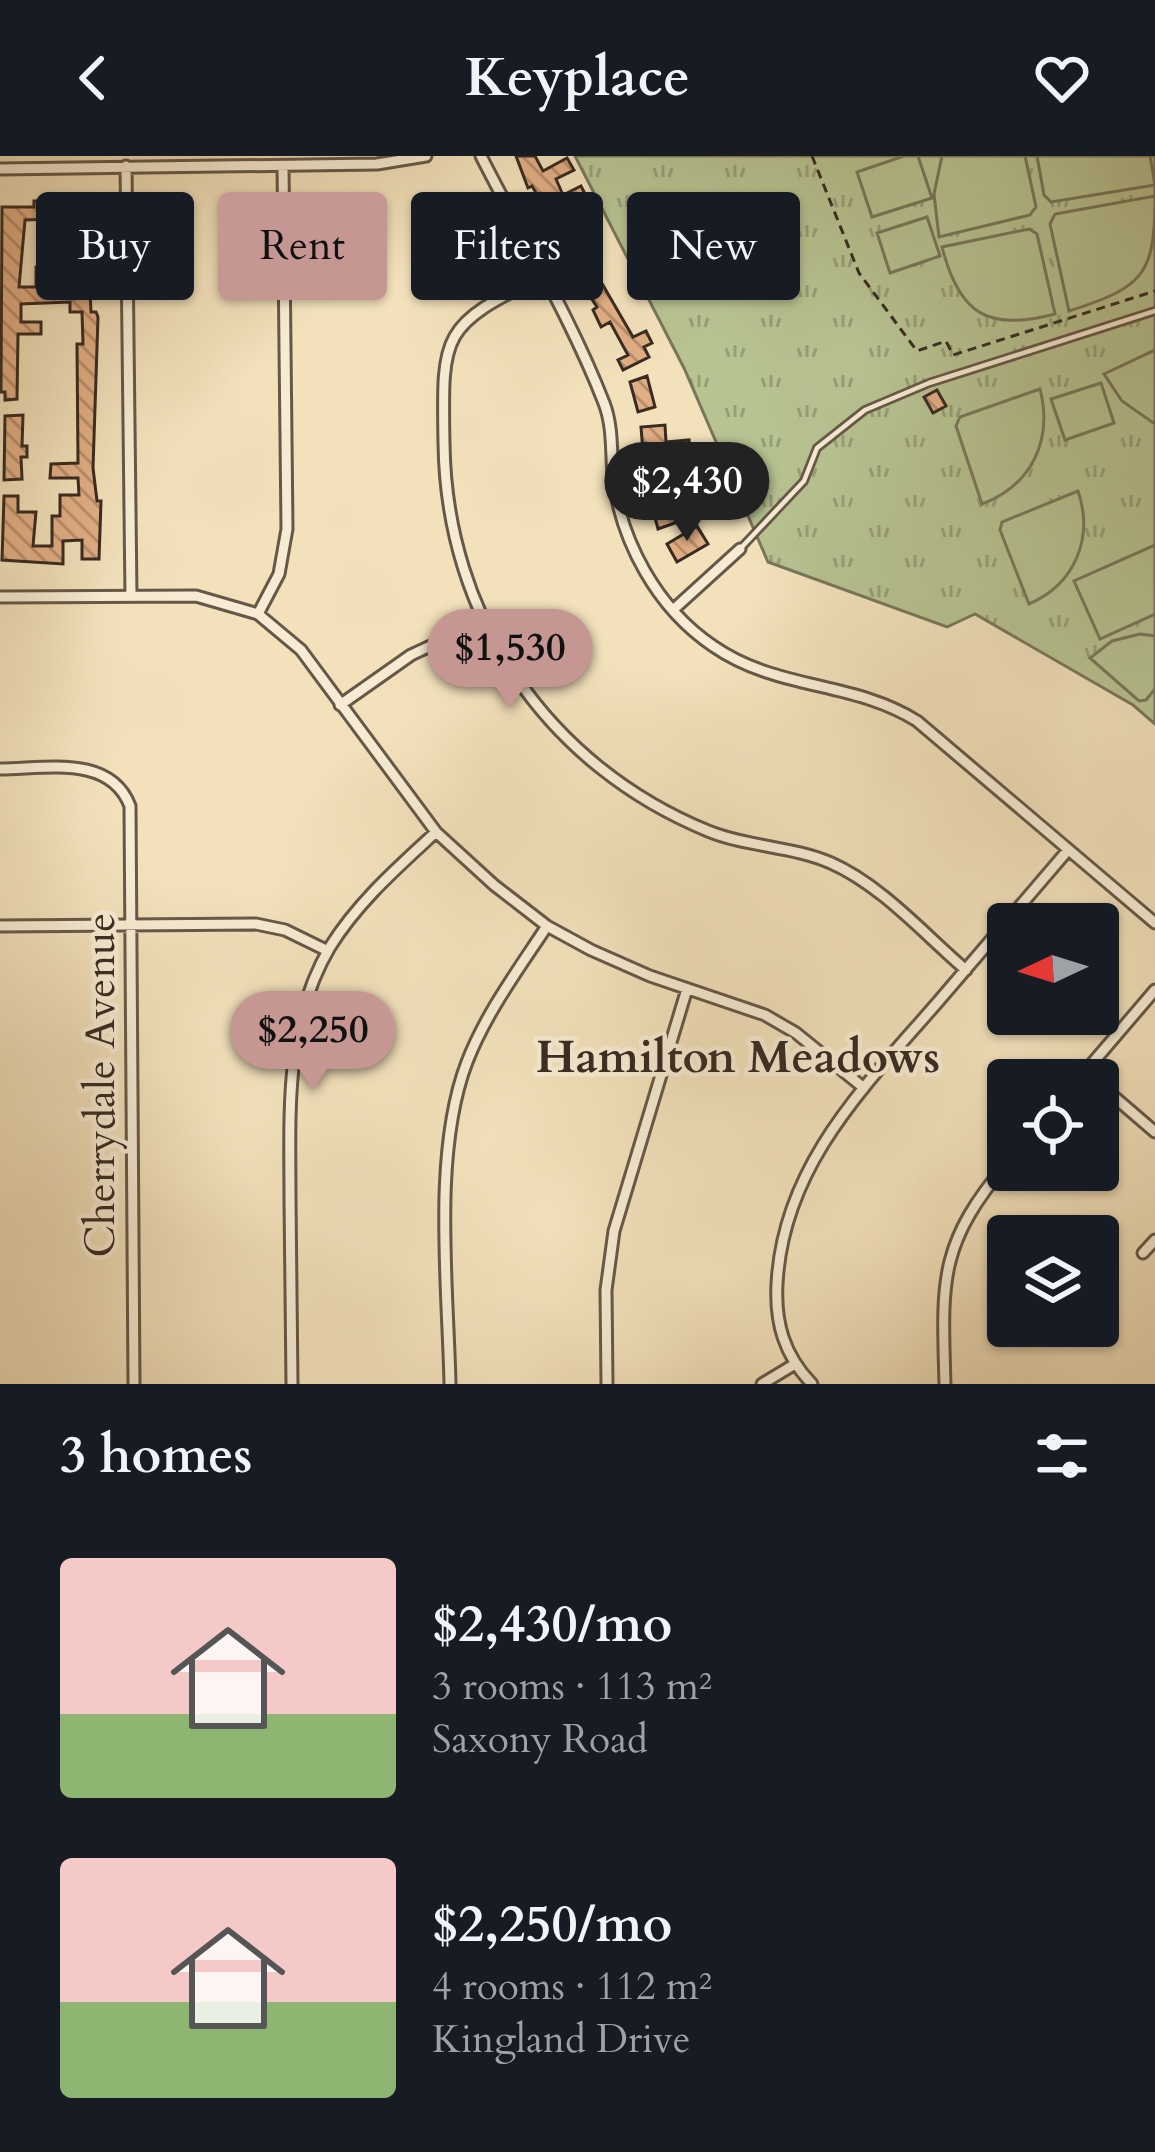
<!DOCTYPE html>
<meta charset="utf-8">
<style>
:root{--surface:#171b24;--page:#20242c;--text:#f1f3f6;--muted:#9ea1a6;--accent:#c59692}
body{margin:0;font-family:Cardo,serif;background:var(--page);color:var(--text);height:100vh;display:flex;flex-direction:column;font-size:45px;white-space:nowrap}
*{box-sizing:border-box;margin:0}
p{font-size:39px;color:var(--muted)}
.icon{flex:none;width:66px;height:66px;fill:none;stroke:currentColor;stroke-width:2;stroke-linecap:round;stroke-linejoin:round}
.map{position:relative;height:1228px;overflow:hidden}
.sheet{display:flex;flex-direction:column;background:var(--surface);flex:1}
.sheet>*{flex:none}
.guide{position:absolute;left:36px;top:36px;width:1083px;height:108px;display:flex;gap:24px}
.needle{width:78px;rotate:266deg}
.fabs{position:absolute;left:987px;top:747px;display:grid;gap:24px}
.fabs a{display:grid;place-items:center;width:132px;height:132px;border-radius:12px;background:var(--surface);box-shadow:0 3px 9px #0004;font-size:60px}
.price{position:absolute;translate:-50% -102px;padding:0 27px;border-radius:42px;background:var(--accent);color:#111;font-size:39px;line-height:78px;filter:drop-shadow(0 3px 6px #0008)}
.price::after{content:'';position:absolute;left:50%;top:72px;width:36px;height:27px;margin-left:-18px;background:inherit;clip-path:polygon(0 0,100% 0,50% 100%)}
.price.on{background:#222;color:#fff}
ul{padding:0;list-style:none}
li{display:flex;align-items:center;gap:36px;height:300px;padding:0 60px}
li span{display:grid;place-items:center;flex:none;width:336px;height:240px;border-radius:12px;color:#555}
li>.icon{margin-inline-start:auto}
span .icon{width:144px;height:144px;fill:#fffc;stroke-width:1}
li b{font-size:51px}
h2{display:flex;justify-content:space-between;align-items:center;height:144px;padding:0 60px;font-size:51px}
.pill{padding:0 42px;border-radius:12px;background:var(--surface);box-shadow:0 3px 9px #0004;font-size:42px;line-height:108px}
.pill.on{background:var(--accent);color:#111}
header{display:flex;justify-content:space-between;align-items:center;height:156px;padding:0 60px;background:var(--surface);font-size:54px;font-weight:800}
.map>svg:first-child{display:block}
</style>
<header><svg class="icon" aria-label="back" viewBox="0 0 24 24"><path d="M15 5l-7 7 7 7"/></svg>Keyplace<svg class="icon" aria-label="heart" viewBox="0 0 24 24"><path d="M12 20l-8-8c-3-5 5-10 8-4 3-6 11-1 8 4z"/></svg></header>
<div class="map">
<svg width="1155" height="1228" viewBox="0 0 1155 1228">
<defs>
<pattern id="park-tufts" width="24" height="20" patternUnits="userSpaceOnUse" patternTransform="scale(3)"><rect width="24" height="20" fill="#b8c392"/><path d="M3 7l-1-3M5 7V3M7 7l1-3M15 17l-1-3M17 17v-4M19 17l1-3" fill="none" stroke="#969f77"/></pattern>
<pattern id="building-back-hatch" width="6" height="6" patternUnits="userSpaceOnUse" patternTransform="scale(3)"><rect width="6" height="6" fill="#e2af85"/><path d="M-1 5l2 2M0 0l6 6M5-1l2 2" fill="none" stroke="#b88f6c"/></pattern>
</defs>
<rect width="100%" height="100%" fill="#f2e1bb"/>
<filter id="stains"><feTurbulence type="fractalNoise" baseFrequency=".00167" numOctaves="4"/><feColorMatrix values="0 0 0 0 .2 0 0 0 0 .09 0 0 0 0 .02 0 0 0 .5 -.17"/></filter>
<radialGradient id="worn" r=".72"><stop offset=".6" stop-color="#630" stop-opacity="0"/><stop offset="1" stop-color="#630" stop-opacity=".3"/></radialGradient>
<path fill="url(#park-tufts)" stroke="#78775a" stroke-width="3" d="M575,0h580v568l-22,-19 -158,-91 -28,13 -179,-65 -84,-194z"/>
<path fill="#b8c392" stroke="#78775a" stroke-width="3" d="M904,0h14l14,42 -60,19 -15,-45z
M942,0h83l11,51 -6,8 -91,22 -5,-43z
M1037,0h113l5,29 -104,17 -7,-7z
M1155,40c0,79 -11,91 -86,115l-19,-87 5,-10z
M927,61l13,39 -50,17 -13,-40z
M1029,73l8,5 18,80c-67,18 -96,0 -113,-67z
M1155,194v74l-33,-23 -18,-27z
M1101,227l13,40 -49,17 -14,-41z
M1040,233c13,51 -8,96 -58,115l-26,-78 4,-9z
M1078,335c16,47 -3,93 -49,113l-29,-74 2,-8z
M1155,389v69l-55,25 -26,-58z
M1140,478l15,2v53l-9,11 -7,1 -49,-43 22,-17z"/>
<path fill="url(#building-back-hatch)" stroke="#372b22" stroke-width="3" d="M516,0h19l8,15 24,-13 7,12 -18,9 7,16 18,-9 6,12 -22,12 10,27 58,100 13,-6 6,12 -8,4 5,10 -26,13 -5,-10 10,-5 -18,-33 -9,5 -8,-17 4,-3 -26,-39 -11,-34 -28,-48 -4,2z
M62,44v10l18,-1v-6l15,-1 2,26 -18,1v-11l-54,2 -6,67h17v-20l11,-1v24h23v-11h9v-30l15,1 -1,19h-4l2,43h5l2,5 -5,151 4,33h4l-2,58h-17v-19l-19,1v23l-61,-4 2,-64h14v16h18l-3,34h19v-30h8v-21h19l-1,-17h-28l1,-14 27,-1 -1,-119h6l-1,-32h-12v-10l-49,2v18h20v12h-23l-1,65 -12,1v-8h-4l1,-185h32v-6z
M701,89l14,28 -8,4 -15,-27z
M647,220l8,31 -17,5 -8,-30z
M937,234l9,16 -13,7 -9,-16z
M23,259l-1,31h5v11h-6l1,22 -18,1 1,-64z
M665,269l1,17 23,-2 1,13 -47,-1 -2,-25z
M700,343l6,13 -48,17 -5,-19 22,-8 3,8z
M697,370l11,18 -31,18 -10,-18z"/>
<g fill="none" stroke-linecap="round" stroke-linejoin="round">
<defs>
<path id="service" d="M740,393l64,-68 13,-33 48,-38 64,-27 226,-72"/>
<path id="minor" d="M481,0c41,81 90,162 123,247 9,23 7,49 9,73 8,66 44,132 100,170 65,45 138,34 204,75l238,202
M126,10l5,430
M0,13l377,-5 49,-8
M542,121c-101,48 -100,57 -98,166 2,174 103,322 264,388 39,16 84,15 123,32 50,22 93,71 135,107
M0,441l196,-1 62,18 43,36 135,182 58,53 53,41 44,24 59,26 115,39 31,18 68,55
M674,453l66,-60
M258,458l21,-40 8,-45 -4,-363
M340,549l71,-50 71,-33
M0,613c45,0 110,-15 130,37l4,578
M0,770l256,-2 29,6 43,21
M1078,924l77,-90
M1098,927l57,49
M1143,1097l12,-13
M292,1228c-1,-62 -1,-123 -2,-185 0,-86 -6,-174 40,-252 28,-45 67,-79 106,-115
M450,1228c-2,-98 -18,-231 17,-322 19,-49 51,-92 80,-136
M607,1228l-1,-94 8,-59 73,-242
M762,1228l33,-20
M812,1228c-28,-29 -37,-61 -35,-100 6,-118 87,-197 160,-281 44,-51 87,-102 131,-153
M945,1228c-3,-103 -7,-140 63,-222"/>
</defs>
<use href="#service" stroke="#665848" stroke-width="10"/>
<use href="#minor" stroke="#665848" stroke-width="15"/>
<path stroke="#372b22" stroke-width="3" stroke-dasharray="9 6" stroke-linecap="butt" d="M812,0l47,117 58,78 29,-10 7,14 202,-64"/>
<use href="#service" stroke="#f7ecd3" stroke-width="4.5"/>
<use href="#minor" stroke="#f7ecd3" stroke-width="9"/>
</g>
<g text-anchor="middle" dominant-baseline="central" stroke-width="9" stroke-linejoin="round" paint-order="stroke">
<g font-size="42" fill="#372b22" stroke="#f7ecd3">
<text transform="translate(100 929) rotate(-90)">Cherrydale Avenue</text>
</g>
<g font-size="45" font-weight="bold" fill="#372b22" stroke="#f7ecd3">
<text x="738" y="901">Hamilton Meadows</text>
</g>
</g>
<rect width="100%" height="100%" filter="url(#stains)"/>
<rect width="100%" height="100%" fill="url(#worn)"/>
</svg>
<div class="fabs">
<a><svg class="needle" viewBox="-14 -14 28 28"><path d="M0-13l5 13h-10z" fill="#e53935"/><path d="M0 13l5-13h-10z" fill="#9ea1a6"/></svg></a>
<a><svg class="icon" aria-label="locate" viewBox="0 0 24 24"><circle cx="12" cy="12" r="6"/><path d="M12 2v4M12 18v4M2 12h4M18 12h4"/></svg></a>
<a><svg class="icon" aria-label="layers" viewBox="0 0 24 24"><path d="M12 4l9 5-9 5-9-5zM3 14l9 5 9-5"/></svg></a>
</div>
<b class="price on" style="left:687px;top:388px">$2,430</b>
<b class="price" style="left:510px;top:555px">$1,530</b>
<b class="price" style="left:313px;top:937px">$2,250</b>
<div class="guide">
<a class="pill">Buy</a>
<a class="pill on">Rent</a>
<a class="pill">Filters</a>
<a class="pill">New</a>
</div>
</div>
<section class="sheet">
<h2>3 homes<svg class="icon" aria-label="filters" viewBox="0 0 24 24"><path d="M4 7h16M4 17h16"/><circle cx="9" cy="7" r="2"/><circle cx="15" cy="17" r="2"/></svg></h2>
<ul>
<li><span style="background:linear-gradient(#f6c9c9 65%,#8fb573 0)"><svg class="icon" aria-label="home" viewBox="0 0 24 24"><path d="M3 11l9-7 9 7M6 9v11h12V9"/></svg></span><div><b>$2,430/mo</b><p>3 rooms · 113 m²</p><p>Saxony Road</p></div></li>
<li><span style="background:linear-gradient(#f6c9c9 60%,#8fb573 0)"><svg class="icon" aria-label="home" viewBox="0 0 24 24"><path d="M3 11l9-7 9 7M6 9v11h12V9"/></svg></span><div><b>$2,250/mo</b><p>4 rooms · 112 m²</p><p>Kingland Drive</p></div></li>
</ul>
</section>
